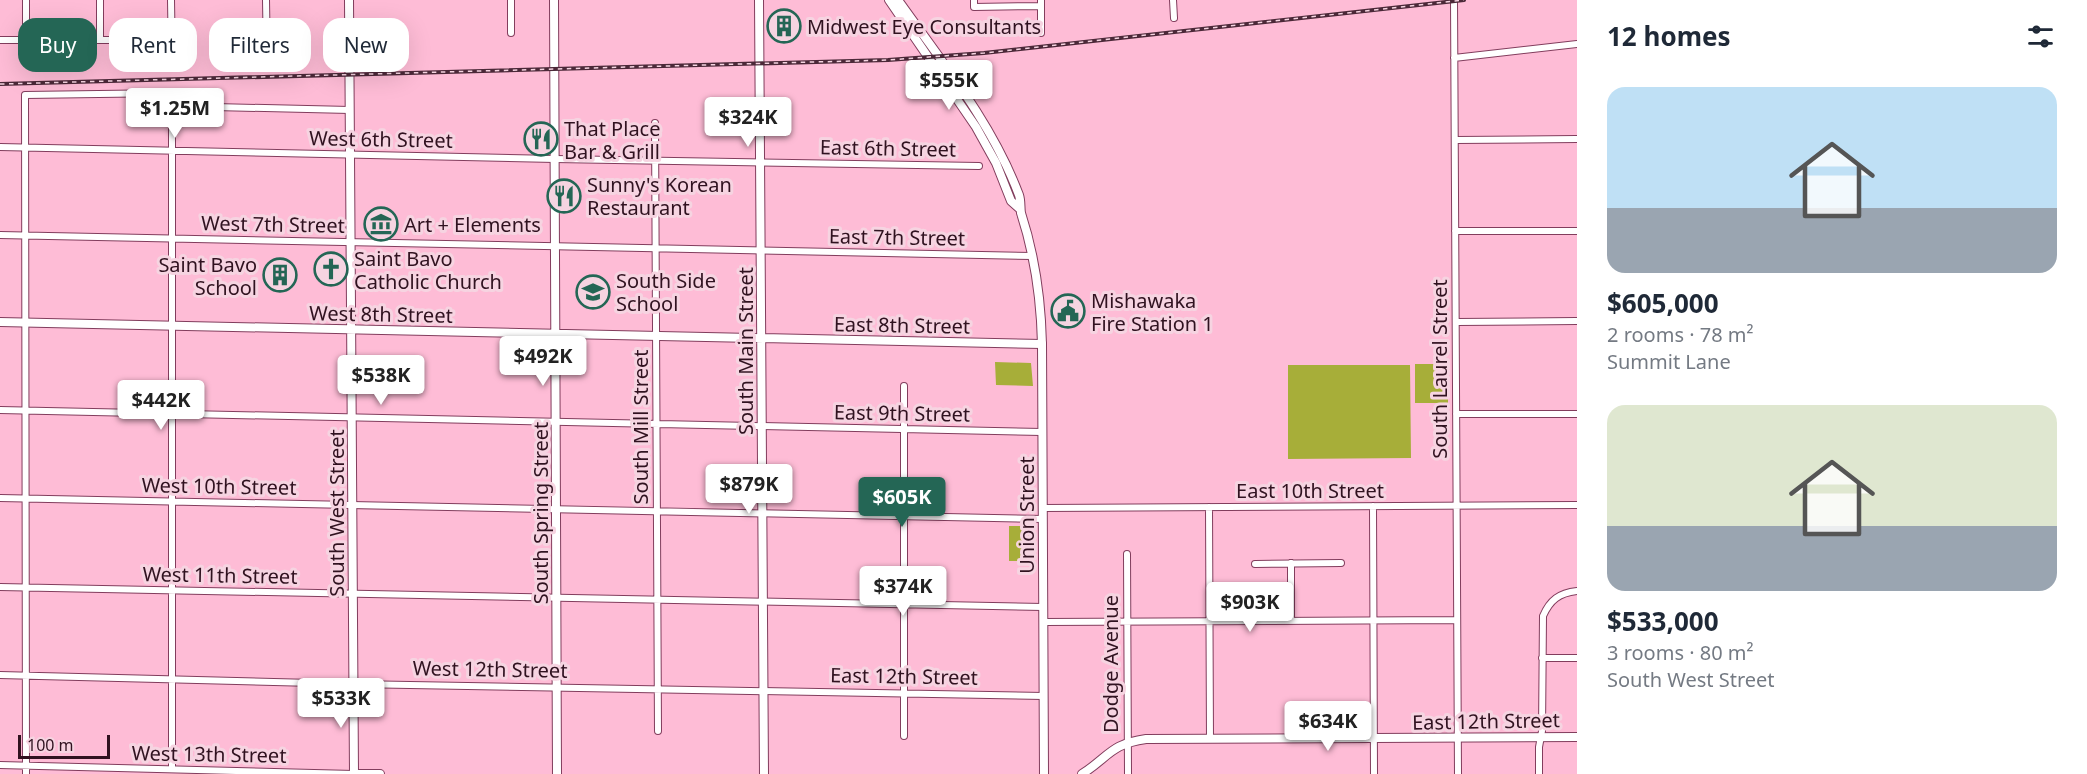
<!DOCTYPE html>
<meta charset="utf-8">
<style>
:root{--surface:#fff;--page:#f6f6f7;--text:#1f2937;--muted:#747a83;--accent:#246655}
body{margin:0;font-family:"Noto Sans",sans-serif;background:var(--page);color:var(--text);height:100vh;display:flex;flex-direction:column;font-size:22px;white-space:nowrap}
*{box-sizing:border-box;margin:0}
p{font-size:20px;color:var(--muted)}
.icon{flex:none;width:33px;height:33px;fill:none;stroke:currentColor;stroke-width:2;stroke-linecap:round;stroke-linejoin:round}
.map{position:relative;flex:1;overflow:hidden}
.sheet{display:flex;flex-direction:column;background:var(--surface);width:510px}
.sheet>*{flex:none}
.guide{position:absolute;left:18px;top:18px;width:570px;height:54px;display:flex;gap:12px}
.scale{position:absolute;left:18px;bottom:15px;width:92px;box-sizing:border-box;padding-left:6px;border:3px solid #301220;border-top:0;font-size:16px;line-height:21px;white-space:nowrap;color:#301220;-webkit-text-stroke:4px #f6d4e1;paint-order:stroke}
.price{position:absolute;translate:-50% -51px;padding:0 14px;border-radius:6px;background:#fff;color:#222;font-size:20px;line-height:39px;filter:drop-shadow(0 2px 3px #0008)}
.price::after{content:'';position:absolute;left:50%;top:36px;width:18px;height:14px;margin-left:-9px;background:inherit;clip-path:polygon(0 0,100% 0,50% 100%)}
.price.active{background:var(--accent);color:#fff}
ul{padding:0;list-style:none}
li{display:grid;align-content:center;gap:12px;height:318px;padding:0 30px}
li span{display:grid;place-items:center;height:186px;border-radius:18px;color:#555}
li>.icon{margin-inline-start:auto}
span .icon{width:108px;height:108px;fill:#fffc;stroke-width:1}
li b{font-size:26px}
h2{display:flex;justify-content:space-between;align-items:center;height:72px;padding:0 30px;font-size:26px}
.pill{padding:0 21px;border-radius:18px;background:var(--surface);box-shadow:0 6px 24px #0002;font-size:21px;line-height:54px}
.pill.active{background:var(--accent);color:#fff}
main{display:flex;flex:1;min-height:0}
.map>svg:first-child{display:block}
</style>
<main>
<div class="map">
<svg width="1577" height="774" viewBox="0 0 1577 774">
<rect width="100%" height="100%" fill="#febcd6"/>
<path fill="#a7ae39" d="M995,362l36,1 2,23 -37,-1z
M1448,364v39h-33v-39z
M1288,365h122l1,93 -123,1z
M1009,526h20l4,3 1,32h-25z"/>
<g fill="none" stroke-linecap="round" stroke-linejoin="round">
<defs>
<path id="minor" d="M26,0v41
M171,0l1,64
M266,0l1,61
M511,0v33
M974,0v7l67,-1
M1041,0v33
M1173,0l1,18
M1454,0l4,774
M0,40h172
M100,40v-40
M1454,58l123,-14
M172,106l178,4
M655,123l3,608
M1455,140l122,-1
M0,147l555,12 424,7
M1455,231h122
M0,235l1033,21
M1456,322l121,-1
M904,386v350
M0,410l1042,22
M1456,414h121
M0,498l1043,21
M1373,506l1,268
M1209,507l1,232
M1043,508l534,-3
M1127,554l1,220
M1255,564l86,-1
M0,587l1043,20
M1291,621v-58
M1043,622l414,-2
M1542,658h35
M0,675l353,9 691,12
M0,765l354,9
M26,774l-1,-679 147,-2v676
M1539,774v-27l3,-16 1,-115c7,-16 16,-23 34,-25"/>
<path id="tertiary" d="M349,0l5,774
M554,0l3,774
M759,0l5,774
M0,322l1042,22
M354,774h26
M1082,774c27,-17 28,-30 64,-35l431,-2"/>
<path id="secondary" d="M889,0l87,127 20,36 15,38 9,8
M898,0c44,62 94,123 121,195 2,6 1,12 2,18 14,43 20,86 21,131l2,430"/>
</defs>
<use href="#minor" stroke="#823d5d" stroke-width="8"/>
<use href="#tertiary" stroke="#823d5d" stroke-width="10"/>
<use href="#secondary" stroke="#823d5d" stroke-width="10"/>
<use href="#minor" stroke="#fff" stroke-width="6"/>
<use href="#tertiary" stroke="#fff" stroke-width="8"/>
<use href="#secondary" stroke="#fff" stroke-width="8"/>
<defs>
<path id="rail" d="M0,84l888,-24 96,-7 480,-53"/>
</defs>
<use href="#rail" stroke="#4b2838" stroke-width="4"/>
<use href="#rail" stroke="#f6d4e1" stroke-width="1.5" stroke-dasharray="4.5" stroke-linecap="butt"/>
</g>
<defs>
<symbol id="building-ring" viewBox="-11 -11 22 22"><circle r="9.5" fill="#f6d4e1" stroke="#246655" stroke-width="1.5"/><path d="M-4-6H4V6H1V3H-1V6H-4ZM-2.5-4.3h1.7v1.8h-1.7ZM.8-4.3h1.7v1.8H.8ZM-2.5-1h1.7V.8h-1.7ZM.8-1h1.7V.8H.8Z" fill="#246655"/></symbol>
<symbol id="restaurant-ring" viewBox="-11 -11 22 22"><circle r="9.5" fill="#f6d4e1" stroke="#246655" stroke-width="1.5"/><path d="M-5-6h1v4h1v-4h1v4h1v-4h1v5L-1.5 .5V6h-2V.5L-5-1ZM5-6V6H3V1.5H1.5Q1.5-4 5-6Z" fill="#246655"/></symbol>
<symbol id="museum-ring" viewBox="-11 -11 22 22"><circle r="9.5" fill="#f6d4e1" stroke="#246655" stroke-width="1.5"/><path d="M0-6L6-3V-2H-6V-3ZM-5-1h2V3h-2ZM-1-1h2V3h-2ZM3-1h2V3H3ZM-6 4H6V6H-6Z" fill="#246655"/></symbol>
<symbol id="church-ring" viewBox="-11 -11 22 22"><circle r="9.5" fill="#f6d4e1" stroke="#246655" stroke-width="1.5"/><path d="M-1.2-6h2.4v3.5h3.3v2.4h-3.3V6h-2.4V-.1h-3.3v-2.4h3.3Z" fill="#246655"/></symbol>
<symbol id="school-ring" viewBox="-11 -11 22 22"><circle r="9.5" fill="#f6d4e1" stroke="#246655" stroke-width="1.5"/><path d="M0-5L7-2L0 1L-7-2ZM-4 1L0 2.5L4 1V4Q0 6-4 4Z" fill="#246655"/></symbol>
<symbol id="civic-ring" viewBox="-11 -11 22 22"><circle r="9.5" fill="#f6d4e1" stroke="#246655" stroke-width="1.5"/><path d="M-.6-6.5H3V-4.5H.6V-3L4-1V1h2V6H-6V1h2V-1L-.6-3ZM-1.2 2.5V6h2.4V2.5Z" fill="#246655"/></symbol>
</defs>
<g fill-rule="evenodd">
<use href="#building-ring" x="765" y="7" width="38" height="38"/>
<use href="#restaurant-ring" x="522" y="120" width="38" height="38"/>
<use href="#restaurant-ring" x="545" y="177" width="38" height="38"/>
<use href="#museum-ring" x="362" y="205" width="38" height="38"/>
<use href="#church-ring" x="312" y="250" width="38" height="38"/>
<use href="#building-ring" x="261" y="256" width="38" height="38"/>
<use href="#school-ring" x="574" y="273" width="38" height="38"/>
<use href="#civic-ring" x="1049" y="292" width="38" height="38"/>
</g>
<g text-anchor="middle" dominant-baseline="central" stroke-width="6" stroke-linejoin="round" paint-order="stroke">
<g font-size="20" fill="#301220" stroke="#f6d4e1" text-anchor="start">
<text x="807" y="26">Midwest Eye Consultants</text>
<text x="564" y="128">That Place<tspan x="564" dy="23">Bar &amp; Grill</tspan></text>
<text x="587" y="184">Sunny's Korean<tspan x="587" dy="23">Restaurant</tspan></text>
<text x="404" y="224">Art + Elements</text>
<text x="354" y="258">Saint Bavo<tspan x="354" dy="23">Catholic Church</tspan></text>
<text x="257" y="264" text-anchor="end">Saint Bavo<tspan x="257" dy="23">School</tspan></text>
<text x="616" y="280">South Side<tspan x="616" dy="23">School</tspan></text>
<text x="1091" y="300">Mishawaka<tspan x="1091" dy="23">Fire Station 1</tspan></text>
</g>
<g font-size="20" fill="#301220" stroke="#f6d4e1">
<text transform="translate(381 139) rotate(1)">West 6th Street</text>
<text transform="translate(888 148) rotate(1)">East 6th Street</text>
<text transform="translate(273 224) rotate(1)">West 7th Street</text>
<text transform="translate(897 237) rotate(1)">East 7th Street</text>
<text transform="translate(381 314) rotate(1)">West 8th Street</text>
<text transform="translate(902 325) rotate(1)">East 8th Street</text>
<text transform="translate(745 351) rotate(-90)">South Main Street</text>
<text transform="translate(1439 369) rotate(-90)">South Laurel Street</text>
<text transform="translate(902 413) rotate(1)">East 9th Street</text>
<text transform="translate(640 427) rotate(-90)">South Mill Street</text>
<text transform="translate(219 486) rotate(1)">West 10th Street</text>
<text x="1310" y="490">East 10th Street</text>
<text transform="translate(336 513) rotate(-90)">South West Street</text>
<text transform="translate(540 513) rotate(-90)">South Spring Street</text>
<text transform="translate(1026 515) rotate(-90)">Union Street</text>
<text transform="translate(220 575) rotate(1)">West 11th Street</text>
<text transform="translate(1110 664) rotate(-90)">Dodge Avenue</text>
<text transform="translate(490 669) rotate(1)">West 12th Street</text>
<text transform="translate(904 676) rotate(1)">East 12th Street</text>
<text transform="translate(1486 721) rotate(-1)">East 12th Street</text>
<text transform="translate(209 754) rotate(1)">West 13th Street</text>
</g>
</g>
</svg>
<div class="scale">100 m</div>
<b class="price" style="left:949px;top:111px">$555K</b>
<b class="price" style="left:175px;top:139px">$1.25M</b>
<b class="price" style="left:748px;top:148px">$324K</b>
<b class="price" style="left:543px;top:387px">$492K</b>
<b class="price" style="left:381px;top:406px">$538K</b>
<b class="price" style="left:161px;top:431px">$442K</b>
<b class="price" style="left:749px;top:515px">$879K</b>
<b class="price active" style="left:902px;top:528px">$605K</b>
<b class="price" style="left:903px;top:617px">$374K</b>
<b class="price" style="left:1250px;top:633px">$903K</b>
<b class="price" style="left:341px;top:729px">$533K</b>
<b class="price" style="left:1328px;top:752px">$634K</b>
<div class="guide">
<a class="pill active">Buy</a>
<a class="pill">Rent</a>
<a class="pill">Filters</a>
<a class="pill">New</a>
</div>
</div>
<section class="sheet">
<h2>12 homes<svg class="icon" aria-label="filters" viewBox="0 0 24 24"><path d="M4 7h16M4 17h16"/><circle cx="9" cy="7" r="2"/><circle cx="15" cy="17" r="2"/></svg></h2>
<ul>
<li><span style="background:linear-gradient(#bfe0f5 65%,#9aa5b1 0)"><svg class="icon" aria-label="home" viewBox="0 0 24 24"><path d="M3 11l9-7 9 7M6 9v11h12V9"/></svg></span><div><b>$605,000</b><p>2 rooms · 78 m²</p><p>Summit Lane</p></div></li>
<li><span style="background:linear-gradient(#dfe7d0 65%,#9aa5b1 0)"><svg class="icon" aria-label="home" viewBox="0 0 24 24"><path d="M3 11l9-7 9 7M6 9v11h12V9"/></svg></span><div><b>$533,000</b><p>3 rooms · 80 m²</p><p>South West Street</p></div></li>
</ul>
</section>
</main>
